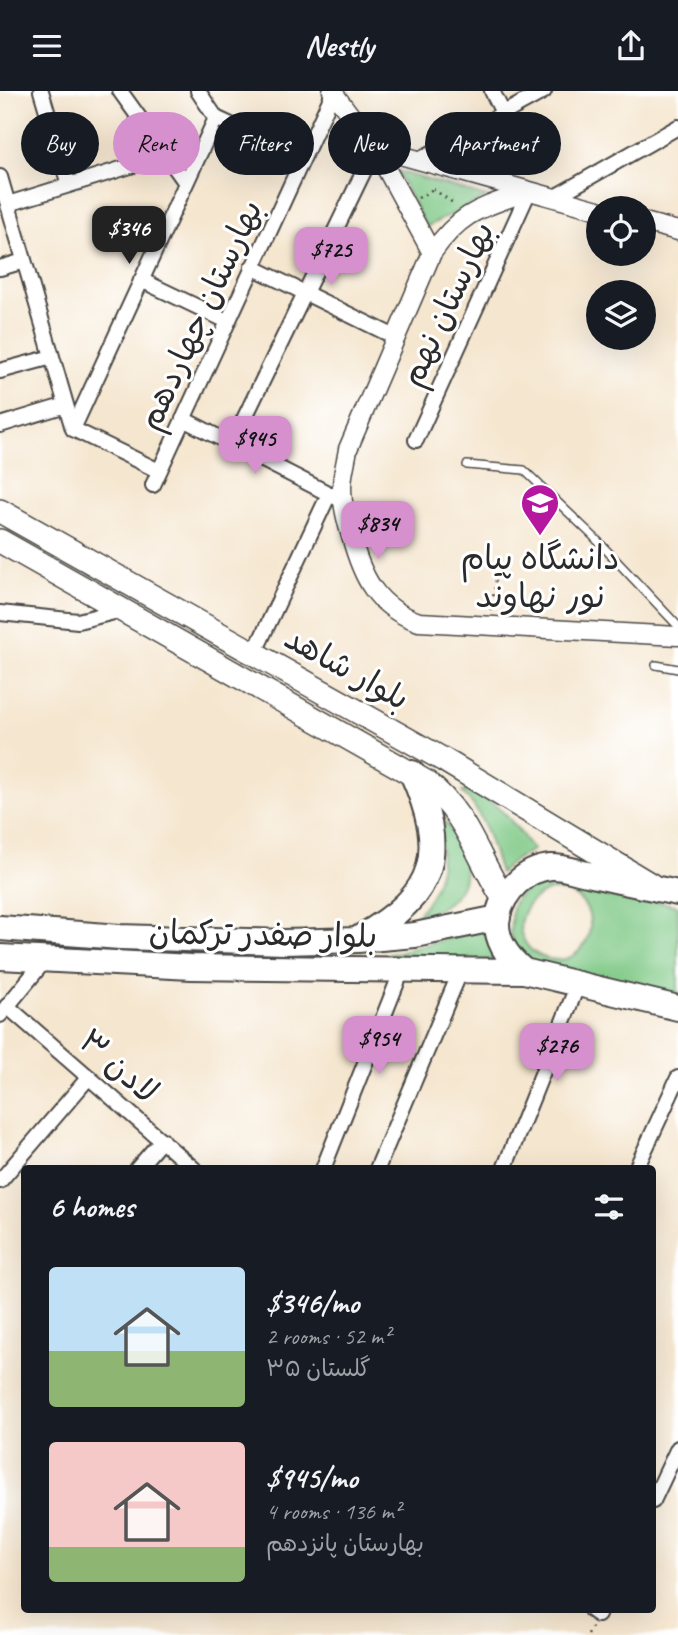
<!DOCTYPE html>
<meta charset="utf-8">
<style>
:root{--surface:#171b24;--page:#242831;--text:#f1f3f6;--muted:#9ea1a6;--accent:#d690ce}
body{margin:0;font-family:Caveat,"Playpen Sans Arabic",sans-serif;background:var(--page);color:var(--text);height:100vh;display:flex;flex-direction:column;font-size:26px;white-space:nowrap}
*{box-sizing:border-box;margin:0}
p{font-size:23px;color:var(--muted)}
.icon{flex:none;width:38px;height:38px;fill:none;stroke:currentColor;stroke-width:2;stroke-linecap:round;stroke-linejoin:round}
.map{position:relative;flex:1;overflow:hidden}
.sheet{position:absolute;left:21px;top:1074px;width:635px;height:448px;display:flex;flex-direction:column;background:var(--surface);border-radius:7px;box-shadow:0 7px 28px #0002}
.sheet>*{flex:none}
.top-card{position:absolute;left:21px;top:21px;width:637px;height:63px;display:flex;gap:14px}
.buttons{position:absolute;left:586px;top:105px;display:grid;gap:14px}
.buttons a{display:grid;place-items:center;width:70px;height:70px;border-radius:50%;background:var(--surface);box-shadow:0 7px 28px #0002;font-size:35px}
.price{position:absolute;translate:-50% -60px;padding:0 16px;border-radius:14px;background:var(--accent);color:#111;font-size:23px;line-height:46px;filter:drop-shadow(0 2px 4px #0008)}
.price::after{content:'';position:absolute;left:50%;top:42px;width:21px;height:16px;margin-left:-10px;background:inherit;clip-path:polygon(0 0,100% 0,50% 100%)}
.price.active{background:#222;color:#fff}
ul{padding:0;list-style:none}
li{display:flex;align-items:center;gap:21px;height:175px;padding:0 28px}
li span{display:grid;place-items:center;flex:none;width:196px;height:140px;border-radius:7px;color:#555}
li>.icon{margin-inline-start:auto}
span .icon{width:84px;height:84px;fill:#fffc;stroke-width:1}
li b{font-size:30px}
h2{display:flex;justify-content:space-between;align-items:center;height:84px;padding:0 28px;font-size:30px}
.chip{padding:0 24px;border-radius:32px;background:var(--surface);box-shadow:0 7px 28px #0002;font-size:24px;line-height:63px}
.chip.active{background:var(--accent);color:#111}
header{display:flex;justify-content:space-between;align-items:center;height:91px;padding:0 28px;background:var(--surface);font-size:32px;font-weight:700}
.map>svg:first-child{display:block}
</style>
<header><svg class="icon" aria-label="menu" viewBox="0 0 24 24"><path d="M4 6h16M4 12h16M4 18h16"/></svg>Nestly<svg class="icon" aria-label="share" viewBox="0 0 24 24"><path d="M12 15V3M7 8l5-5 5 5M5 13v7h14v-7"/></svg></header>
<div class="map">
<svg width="678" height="1544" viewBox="0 0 678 1544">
<rect width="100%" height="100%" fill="#fff"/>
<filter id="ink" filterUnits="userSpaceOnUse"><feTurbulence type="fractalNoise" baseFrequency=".0143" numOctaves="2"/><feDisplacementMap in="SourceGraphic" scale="14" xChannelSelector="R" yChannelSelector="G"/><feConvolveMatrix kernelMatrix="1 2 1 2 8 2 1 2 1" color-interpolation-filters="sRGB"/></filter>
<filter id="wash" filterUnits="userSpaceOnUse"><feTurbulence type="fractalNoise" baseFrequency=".00686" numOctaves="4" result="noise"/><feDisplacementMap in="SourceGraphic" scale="28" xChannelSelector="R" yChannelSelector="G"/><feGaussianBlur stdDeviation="1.57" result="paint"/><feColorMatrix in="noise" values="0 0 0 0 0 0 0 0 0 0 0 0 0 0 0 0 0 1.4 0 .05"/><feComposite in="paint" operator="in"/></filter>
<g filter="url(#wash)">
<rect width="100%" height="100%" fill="#f5e6cf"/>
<path fill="#7ec885" stroke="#547a58" stroke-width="2" fill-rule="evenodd" d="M397,80l90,26 -61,30z
M469,699c34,16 42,30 64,60l-17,9 -16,14c-10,-29 -15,-59 -38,-81z
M438,723c26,28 44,68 2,94 -7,4 -17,6 -26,10 33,-35 28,-61 24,-104z
M555,788l16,2 107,25v88l-136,-26 -22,-12 -10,-22 2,-27 4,-9 23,-17zM552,799c57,1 45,78 -3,69 -7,-2 -14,-5 -19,-10 -21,-24 -5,-51 22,-59z
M484,838l13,32 -118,-4z"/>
</g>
<g filter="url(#ink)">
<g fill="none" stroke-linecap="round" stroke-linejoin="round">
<defs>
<path id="service" d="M467,374l57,5 70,67 84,89
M656,574l22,4"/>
<path id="minor" d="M41,0l28,94
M120,0l66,92
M198,0l18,27 86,40
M492,0l11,22
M417,70l127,-70
M0,86l73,252
M553,107l125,-71
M8,113l158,-49
M252,176l143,70
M0,177l24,-7
M141,189l86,41
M0,280l52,-14
M183,328l160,82
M0,334l66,-20
M73,338l143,-311
M73,338l86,42
M416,349l113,-249
M232,353l143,-296
M153,394l181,-394
M0,522l78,8 44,-11
M254,563l75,-160
M7,915l187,163
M0,924l45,-55
M137,1078l25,-29
M323,1078l79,-199
M377,1078l84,-199
M504,1078l74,-185
M636,1078l42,-91
M0,1090l89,-104
M653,1410l25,-53
M591,1519l7,5 2,-5"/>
<path id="tertiary" d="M332,0l43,57 57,105c30,-43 50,-45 97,-62
M375,57l223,62
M644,131l34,9
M432,162l-84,196c-2,13 -6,26 -6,38 0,17 4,33 9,49 11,41 25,71 68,86l259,14"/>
<path id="primary" d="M0,420l444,249 207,125
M0,450l426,241c42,33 50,74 78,117"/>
<path id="trunk" d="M678,802c-30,-6 -60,-12 -90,-19 -12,-2 -26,-8 -37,-7 -26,2 -47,24 -53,48 -5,23 10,43 26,56l154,37
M0,837l120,9 164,5 74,-2 57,-5 83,-17
M361,846c77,-44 86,-85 51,-164
M0,866l191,10 333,4"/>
</defs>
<use href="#service" stroke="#494744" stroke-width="10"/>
<use href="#minor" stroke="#494744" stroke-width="18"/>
<use href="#tertiary" stroke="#494744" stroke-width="21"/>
<use href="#primary" stroke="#494744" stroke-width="26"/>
<use href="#trunk" stroke="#494744" stroke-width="28"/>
<path stroke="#494744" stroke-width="2.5" stroke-dasharray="2 5" stroke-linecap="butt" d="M433,98l23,16
M418,107l15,-9
M491,519l8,-49
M588,1544l4,-8"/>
<use href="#service" stroke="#fff" stroke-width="7"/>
<use href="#minor" stroke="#fff" stroke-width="14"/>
<use href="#tertiary" stroke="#fff" stroke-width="18"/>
<use href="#primary" stroke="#fff" stroke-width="23"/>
<use href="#trunk" stroke="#fff" stroke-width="24"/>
</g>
</g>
<defs>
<symbol id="university-pin" viewBox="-11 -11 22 30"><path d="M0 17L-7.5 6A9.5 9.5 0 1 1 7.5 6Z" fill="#b5179e" stroke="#fff"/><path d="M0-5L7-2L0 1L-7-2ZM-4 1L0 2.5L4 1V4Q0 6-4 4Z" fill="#fff"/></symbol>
</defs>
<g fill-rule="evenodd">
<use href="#university-pin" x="518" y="390" width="44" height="60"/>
</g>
<g text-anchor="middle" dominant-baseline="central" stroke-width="6" stroke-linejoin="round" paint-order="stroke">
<g font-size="33" fill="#2b2b2b" stroke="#fff">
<text transform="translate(447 213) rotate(-65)">بهارستان نهم</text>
<text transform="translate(200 224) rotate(-65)">بهارستان چهاردهم</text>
<text transform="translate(347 577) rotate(29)">بلوار شاهد</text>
<text transform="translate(263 843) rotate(1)">بلوار صفدر ترکمان</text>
<text transform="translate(119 975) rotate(41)">لادن ۳</text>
</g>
<g font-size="33" fill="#2b2b2b" stroke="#fff">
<text x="540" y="467">دانشگاه پیام<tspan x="540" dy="38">نور نهاوند</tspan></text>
</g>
</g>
</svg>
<div class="buttons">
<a><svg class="icon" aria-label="locate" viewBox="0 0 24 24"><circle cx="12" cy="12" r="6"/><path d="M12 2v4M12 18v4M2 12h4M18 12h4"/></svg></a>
<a><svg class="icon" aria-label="layers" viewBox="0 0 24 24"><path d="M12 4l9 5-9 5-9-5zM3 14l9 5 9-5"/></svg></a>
</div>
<b class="price active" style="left:129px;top:175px">$346</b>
<b class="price" style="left:331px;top:196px">$725</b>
<b class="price" style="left:255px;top:385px">$945</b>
<b class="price" style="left:378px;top:470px">$834</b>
<b class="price" style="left:379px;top:985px">$954</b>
<b class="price" style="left:557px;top:992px">$276</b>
<div class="top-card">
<a class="chip">Buy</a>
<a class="chip active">Rent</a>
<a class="chip">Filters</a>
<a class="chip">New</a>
<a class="chip">Apartment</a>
</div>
<section class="sheet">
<h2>6 homes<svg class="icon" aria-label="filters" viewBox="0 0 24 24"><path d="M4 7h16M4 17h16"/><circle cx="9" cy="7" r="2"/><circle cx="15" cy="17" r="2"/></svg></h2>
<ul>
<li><span style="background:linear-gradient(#bfe0f5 60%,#8fb573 0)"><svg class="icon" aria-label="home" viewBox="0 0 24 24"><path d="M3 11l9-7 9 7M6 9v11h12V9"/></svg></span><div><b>$346/mo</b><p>2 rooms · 52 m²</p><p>گلستان ۳۵</p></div></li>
<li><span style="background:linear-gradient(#f6c9c9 75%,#8fb573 0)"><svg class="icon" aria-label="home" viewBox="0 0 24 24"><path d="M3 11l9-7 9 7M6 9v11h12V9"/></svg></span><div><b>$945/mo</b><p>4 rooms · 136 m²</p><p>بهارستان پانزدهم</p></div></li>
</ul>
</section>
</div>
